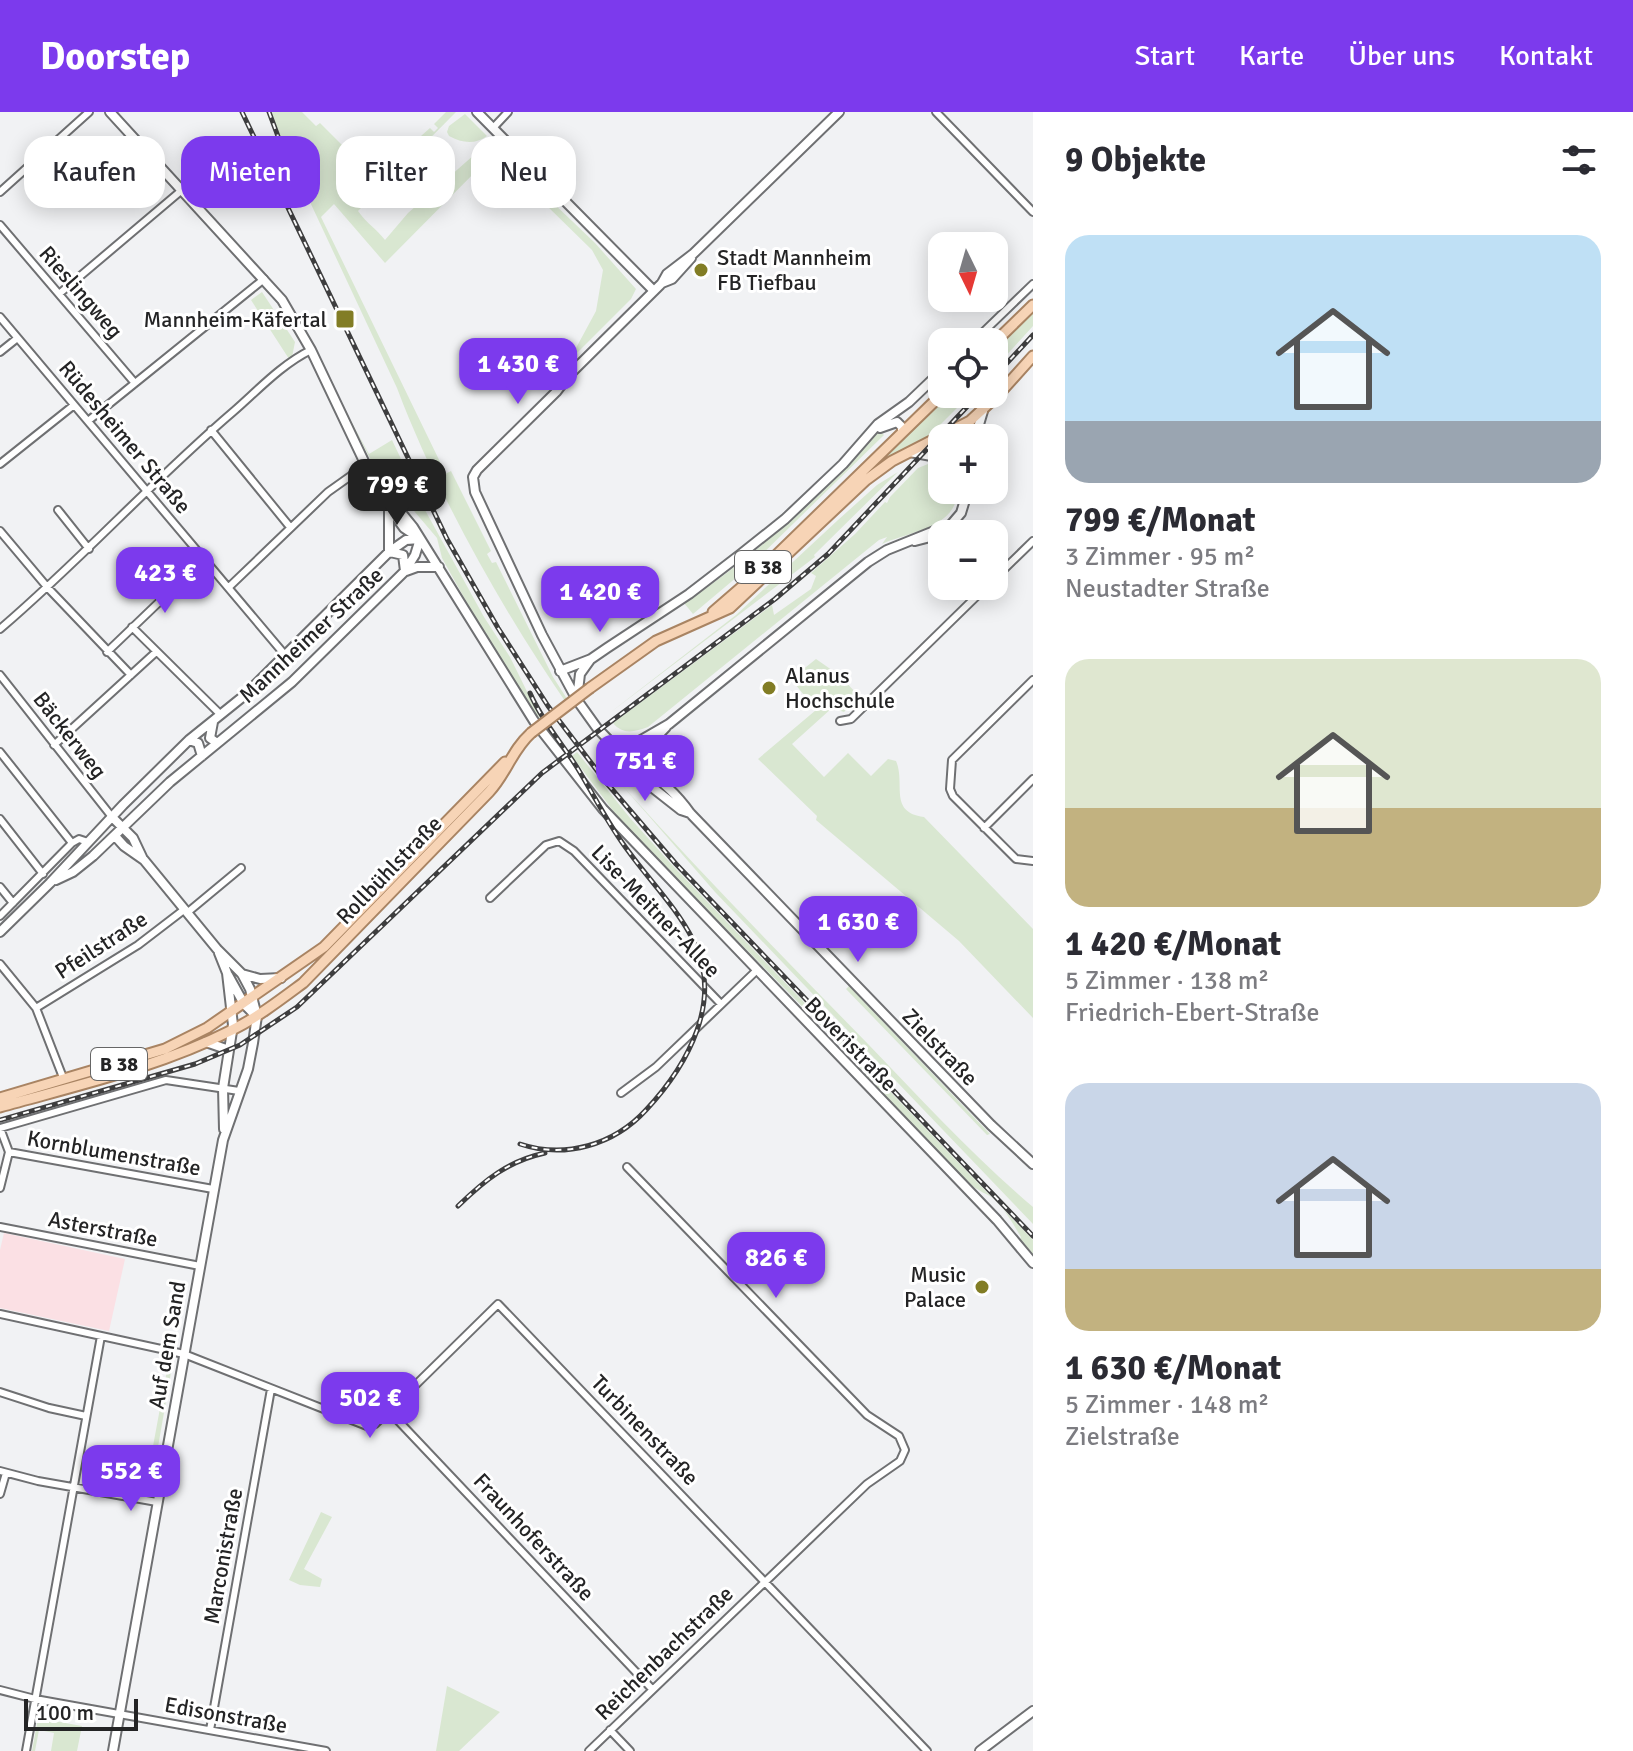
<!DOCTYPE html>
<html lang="de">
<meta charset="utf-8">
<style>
:root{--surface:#fff;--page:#f7f7f7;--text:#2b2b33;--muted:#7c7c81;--accent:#7c3aed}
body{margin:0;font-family:Signika,sans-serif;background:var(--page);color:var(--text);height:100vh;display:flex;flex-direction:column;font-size:30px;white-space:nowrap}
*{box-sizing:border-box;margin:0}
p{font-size:26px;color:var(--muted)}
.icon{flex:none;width:44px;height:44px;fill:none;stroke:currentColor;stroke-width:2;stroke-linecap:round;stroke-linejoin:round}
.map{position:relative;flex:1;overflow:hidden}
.panel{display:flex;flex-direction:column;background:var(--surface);width:600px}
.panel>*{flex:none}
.hud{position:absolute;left:24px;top:24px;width:760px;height:72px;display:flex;gap:16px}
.needle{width:52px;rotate:175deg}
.fabs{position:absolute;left:928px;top:120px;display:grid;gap:16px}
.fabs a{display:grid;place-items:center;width:80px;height:80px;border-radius:16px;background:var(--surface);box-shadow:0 4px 20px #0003;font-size:40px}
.scale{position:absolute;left:24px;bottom:20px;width:114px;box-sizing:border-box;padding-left:8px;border:4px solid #242425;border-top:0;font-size:22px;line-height:28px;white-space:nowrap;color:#242425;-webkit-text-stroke:6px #fff;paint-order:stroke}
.price{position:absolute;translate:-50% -68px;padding:0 18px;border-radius:16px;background:var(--accent);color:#fff;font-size:26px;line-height:52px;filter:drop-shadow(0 2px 4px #0008)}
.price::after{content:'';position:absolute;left:50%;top:48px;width:24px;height:18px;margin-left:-12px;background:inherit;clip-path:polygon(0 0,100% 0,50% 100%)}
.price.selected{background:#222;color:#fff}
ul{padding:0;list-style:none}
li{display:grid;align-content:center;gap:16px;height:424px;padding:0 32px}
li span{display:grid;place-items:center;height:248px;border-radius:24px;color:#555}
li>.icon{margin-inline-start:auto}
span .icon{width:144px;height:144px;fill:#fffc;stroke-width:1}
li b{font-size:34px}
h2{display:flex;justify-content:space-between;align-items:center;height:96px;padding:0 32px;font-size:34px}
.pill{padding:0 28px;border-radius:24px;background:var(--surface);box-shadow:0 4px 20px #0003;font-size:28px;line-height:72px}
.pill.selected{background:var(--accent);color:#fff}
header{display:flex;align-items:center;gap:48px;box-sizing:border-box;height:112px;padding:0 40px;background:var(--accent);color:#fff}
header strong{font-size:38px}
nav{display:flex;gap:44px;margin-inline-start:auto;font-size:28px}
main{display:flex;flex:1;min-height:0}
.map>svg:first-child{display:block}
</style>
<header>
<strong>Doorstep</strong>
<nav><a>Start</a><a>Karte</a><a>Über uns</a><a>Kontakt</a></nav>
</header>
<main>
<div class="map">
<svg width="1033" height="1639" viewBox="0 0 1033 1639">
<rect width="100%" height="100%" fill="#f1f2f4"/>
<path fill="#fbe0e4" d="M4,1121l121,26 -16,72 -109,-23v-58z"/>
<path fill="#d9e7d1" d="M272,0h30l14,14 4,-3 27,27 -3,4 27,28 5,-4 6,6 4,-5 -4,-4 8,-8 5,4 4,-5 -4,-4 8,-8 5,4 4,-5 -4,-4 8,-8 5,4 4,-4 -4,-5 9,-8 4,4 4,-4 -4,-4 12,-12h10l-98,99c10,14 18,17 27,29l23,-27 83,-73 48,48 -5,5 -40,-40 -109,110 -51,-59 -13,13 122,251 -5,3 3,5 10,-5 40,80 -4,3 5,9 4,-1 57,115 18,28 -2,2c-65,-94 -132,-213 -172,-319l-116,-248z
M465,2l22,22c-12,9 -25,7 -38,0l-2,-4 2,-6z
M548,86l47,45 41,46 -5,10 -62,62 27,-50 7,-41 -11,-20 -47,-46z
M262,180l33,50 -4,20 -40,-62z
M1033,199v15l-39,43v-20z
M948,282h23l-46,46 -40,18z
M345,298l24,44 23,-14 19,40 -10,5 -9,-19 -17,2z
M880,319l4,4 -134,131 -57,48 -9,-11c58,-38 109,-83 158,-132 13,-13 24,-28 38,-40z
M938,348l4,2v28h16c-2,39 -48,41 -76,54l5,-7 -8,3 -231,187c-14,5 -25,8 -35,-4l159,-118 2,10 37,-26 5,-13 -5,-3 44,-39 30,-32 2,1 3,-6 28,-29z
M898,360l-84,83 1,2 -208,158 129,-100 102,-95 39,-35z
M416,377l9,21 59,107 26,40 32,65 -32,-45 -33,-56 -35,-63 -5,-20 -34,-40 -1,-3z
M816,547l23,16 20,21 -15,16 -12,-4 -40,36 32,33 24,-24 23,23 17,-17 8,2c10,23 -8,51 28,56l109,112v89l-74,-77 -143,-121 1,-4 -59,-57 58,-49 -25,-31z
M577,640l53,66 43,48 360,374v14l-13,-15 1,-2c-8,-13 -20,-36 -35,-43 -10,-5 -16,-9 -25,-18 -40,-41 -81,-83 -118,-128l-220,-224 -51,-68z
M621,672c80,90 164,175 247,260 54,56 106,113 165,163v17l-318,-332z
M849,874l141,148 -3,1 -141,-146z
M170,1242l4,1 -24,138 -6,2z
M321,1400l11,5 -28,52 18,10 -2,8 -20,-2 -11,-5z
M447,1574l53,26 -41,39h-23z
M38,1606l44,8 -5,25h-26l3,-18 -15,-3 -4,21h-3z"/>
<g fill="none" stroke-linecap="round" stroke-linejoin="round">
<defs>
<path id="street" d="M936,0l97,100
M493,16l15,-16
M0,80l89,-80
M0,113l134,157
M59,182l123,-104
M0,205l285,338
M973,230l60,-58
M0,240l15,-12
M88,309l176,-142
M211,318l79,97
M0,352l74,-59
M58,398l31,39
M954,411l11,11
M0,419l48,57 83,87
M994,467l39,-38
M229,475l99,-95 38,-27
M132,515l89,88
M0,517c81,-69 153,-149 234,-218 24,-21 48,-47 77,-61
M107,540l97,-93
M0,563l112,142
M1033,568l-81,80 -2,29 3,7 63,63 17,2
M840,609l11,-2 136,-133
M54,633l102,-93
M0,640l72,91
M0,707l43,55
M984,716l49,-49
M0,775l13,16
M490,786l56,-53 13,-4 15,10 147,153
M188,800l53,-44
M0,804l72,-73 7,-4 9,3
M0,852l36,44 28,72
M36,896l102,-63 47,-36
M621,981l35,-26 100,-96
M0,1016l166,-48 73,11
M9,1040l204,37
M0,1076l9,-36 -9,-24
M0,1115l200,39
M0,1202l184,40 183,72 8,-2 14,-13 109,-107 429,447
M0,1280l49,16 37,8
M389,1299l263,278
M0,1359l38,10 119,21
M0,1382l6,-21
M0,1578l35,9 291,52
M210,1618l61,-341
M610,1618l20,21
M26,1639l75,-415
M589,1639l278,-267 33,-23 5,-11 -6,-14 -32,-21 -240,-248"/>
<path id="secondary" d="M110,0l172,188 29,50 69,145 24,33 15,10
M477,0l177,179
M662,171l10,-4 19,-21
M880,316l17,-6 5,5v5
M975,326l8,-27
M910,340l32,6
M373,366l40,49 121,194 69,88 394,411 36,43
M389,398v42
M943,422l18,-21 7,-23
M915,429l27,-7
M390,440l13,3 2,16
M406,459l11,-4h22
M560,559l31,-12 16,-11 82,-54 52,-40 44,-35 58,-55 35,-40 31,-22 23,-22 10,-3
M577,587l3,-25 10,-14
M213,610l-3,16 7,5
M660,624l-2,22 5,23
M189,628l9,3 4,13
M623,642l13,-11 33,-19 199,-162 19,-12 67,-27
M627,647l17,-9 22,-23
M628,647c25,14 46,31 62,54l301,312 42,39
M690,701l-9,-3 -42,-33 -12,-18 -30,-31 -20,-28 -35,-65 -67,-143 -2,-15 4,-7 79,-78 13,-17 93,-92 5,-9 26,-20 146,-142
M112,705l21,21 9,19
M56,768l17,-8 20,-16 77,-74 122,-100 113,-111 10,-16 5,-16
M0,820l50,-49 73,-78 66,-65 56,-45 144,-143 17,-12 14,-1
M219,841l8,20 6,52 -10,63 1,41
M242,862l18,5 21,-1
M228,863l16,29 12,12
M206,930l23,8
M113,1639l110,-611 25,-71 5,-26 4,-27 -7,-27 -8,-15 -25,-25 -73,-89 -20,-14 -9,-10
M980,1639l53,-40"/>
<path id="primary" d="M994,231l39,-38
M713,500l45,-39 184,-179
M590,576l66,-47 74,-33 136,-128 26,-19 78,-40 28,-26 35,-39
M0,986l165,-49 42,-21 117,-81 181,-185
M0,995c78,-22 159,-40 232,-77 26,-13 48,-30 71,-47l186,-191c17,-18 23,-42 42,-59"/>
</defs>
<use href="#street" stroke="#6f7072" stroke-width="10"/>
<use href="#secondary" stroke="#6f7072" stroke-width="12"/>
<use href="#primary" stroke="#a98463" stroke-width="13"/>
<use href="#street" stroke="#fff" stroke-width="6"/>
<use href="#secondary" stroke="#fff" stroke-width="8"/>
<use href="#primary" stroke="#f7d4b6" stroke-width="9"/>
<defs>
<path id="rail" d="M242,0l205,427 51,89 50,78 57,75 71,83 357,372
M269,0l24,65
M994,265l39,-42
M0,1008l195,-56 45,-19 57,-38 245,-234 233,-174 53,-45 151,-160
M520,1032c45,15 94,1 126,-34 42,-45 78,-110 47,-170 -16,-32 -43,-59 -64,-88 -20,-26 -34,-55 -51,-83 -16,-26 -36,-48 -48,-76
M458,1094c27,-26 50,-45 87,-53"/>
</defs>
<use href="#rail" stroke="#3e3e3f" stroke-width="5"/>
<use href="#rail" stroke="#fff" stroke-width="2" stroke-dasharray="6" stroke-linecap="butt"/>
<defs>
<path id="primary-bridge" d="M531,621l59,-45"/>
</defs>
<use href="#primary-bridge" stroke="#a98463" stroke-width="13" stroke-linecap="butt"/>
<use href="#primary-bridge" stroke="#f7d4b6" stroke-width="9"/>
</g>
<g fill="#827d25" stroke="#fff" stroke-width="3">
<circle cx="701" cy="158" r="8"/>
<rect x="335" y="197" width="20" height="20" rx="4"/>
<circle cx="769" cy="576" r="8"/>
<circle cx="982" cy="1175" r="8"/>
</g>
<g text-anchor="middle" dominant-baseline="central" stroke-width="6" stroke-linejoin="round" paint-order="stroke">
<g fill="#fff" stroke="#666" stroke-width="2">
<rect x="735" y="439" width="56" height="32" rx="6"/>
<rect x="91" y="936" width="56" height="32" rx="6"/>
</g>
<g font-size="20" font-weight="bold" fill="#242425">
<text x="763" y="455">B 38</text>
<text x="119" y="952">B 38</text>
</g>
<g font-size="22" fill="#242425" stroke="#fff" text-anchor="start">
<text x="717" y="145">Stadt Mannheim<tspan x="717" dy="25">FB Tiefbau</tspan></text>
<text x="327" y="207" text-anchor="end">Mannheim-Käfertal</text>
<text x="785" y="563">Alanus<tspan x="785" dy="25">Hochschule</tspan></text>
<text x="966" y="1162" text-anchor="end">Music<tspan x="966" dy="25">Palace</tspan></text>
</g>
<g font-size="22" fill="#242425" stroke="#fff">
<text transform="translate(81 180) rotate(49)">Rieslingweg</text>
<text transform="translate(125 325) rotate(50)">Rüdesheimer Straße</text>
<text transform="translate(311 523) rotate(-43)">Mannheimer Straße</text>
<text transform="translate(70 623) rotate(52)">Bäckerweg</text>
<text transform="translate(389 758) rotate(-46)">Rollbühlstraße</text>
<text transform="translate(656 799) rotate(46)">Lise-Meitner-Allee</text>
<text transform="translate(101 833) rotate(-33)">Pfeilstraße</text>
<text transform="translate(851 932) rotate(46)">Boveristraße</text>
<text transform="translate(940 935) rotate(46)">Zielstraße</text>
<text transform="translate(114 1041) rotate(10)">Kornblumenstraße</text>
<text transform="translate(103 1117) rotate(11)">Asterstraße</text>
<text transform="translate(167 1233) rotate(-80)">Auf dem Sand</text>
<text transform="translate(645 1318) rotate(46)">Turbinenstraße</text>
<text transform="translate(534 1425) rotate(47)">Fraunhoferstraße</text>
<text transform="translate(223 1444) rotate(-80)">Marconistraße</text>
<text transform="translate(664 1541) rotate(-44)">Reichenbachstraße</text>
<text transform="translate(226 1603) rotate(10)">Edisonstraße</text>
</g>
</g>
</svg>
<div class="fabs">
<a><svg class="needle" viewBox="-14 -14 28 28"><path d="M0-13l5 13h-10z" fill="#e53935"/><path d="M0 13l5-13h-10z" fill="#7c7c81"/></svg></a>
<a><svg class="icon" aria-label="locate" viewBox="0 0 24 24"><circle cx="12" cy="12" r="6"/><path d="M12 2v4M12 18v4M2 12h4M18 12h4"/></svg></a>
<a>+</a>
<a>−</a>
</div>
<div class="scale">100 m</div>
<b class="price" style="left:518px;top:294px">1 430 €</b>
<b class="price selected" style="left:397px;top:415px">799 €</b>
<b class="price" style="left:165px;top:503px">423 €</b>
<b class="price" style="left:600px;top:522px">1 420 €</b>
<b class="price" style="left:645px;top:691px">751 €</b>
<b class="price" style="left:858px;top:852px">1 630 €</b>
<b class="price" style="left:776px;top:1188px">826 €</b>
<b class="price" style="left:370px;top:1328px">502 €</b>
<b class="price" style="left:131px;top:1401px">552 €</b>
<div class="hud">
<a class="pill">Kaufen</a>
<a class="pill selected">Mieten</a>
<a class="pill">Filter</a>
<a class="pill">Neu</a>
</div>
</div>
<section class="panel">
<h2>9 Objekte<svg class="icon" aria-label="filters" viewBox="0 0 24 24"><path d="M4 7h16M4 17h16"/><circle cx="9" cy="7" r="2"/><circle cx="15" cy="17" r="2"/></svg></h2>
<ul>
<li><span style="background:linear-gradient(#bfe0f5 75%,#9aa5b1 0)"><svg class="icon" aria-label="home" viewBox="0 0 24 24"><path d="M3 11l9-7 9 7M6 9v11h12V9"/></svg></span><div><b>799 €/Monat</b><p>3 Zimmer · 95 m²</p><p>Neustadter Straße</p></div></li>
<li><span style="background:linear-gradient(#dfe7d0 60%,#c2b280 0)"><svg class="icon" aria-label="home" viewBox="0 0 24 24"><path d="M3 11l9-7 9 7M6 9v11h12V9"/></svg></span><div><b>1 420 €/Monat</b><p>5 Zimmer · 138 m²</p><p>Friedrich-Ebert-Straße</p></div></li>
<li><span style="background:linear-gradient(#c9d6e8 75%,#c2b280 0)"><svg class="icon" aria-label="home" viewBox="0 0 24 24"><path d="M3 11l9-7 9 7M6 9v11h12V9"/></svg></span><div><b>1 630 €/Monat</b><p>5 Zimmer · 148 m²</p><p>Zielstraße</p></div></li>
</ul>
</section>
</main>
